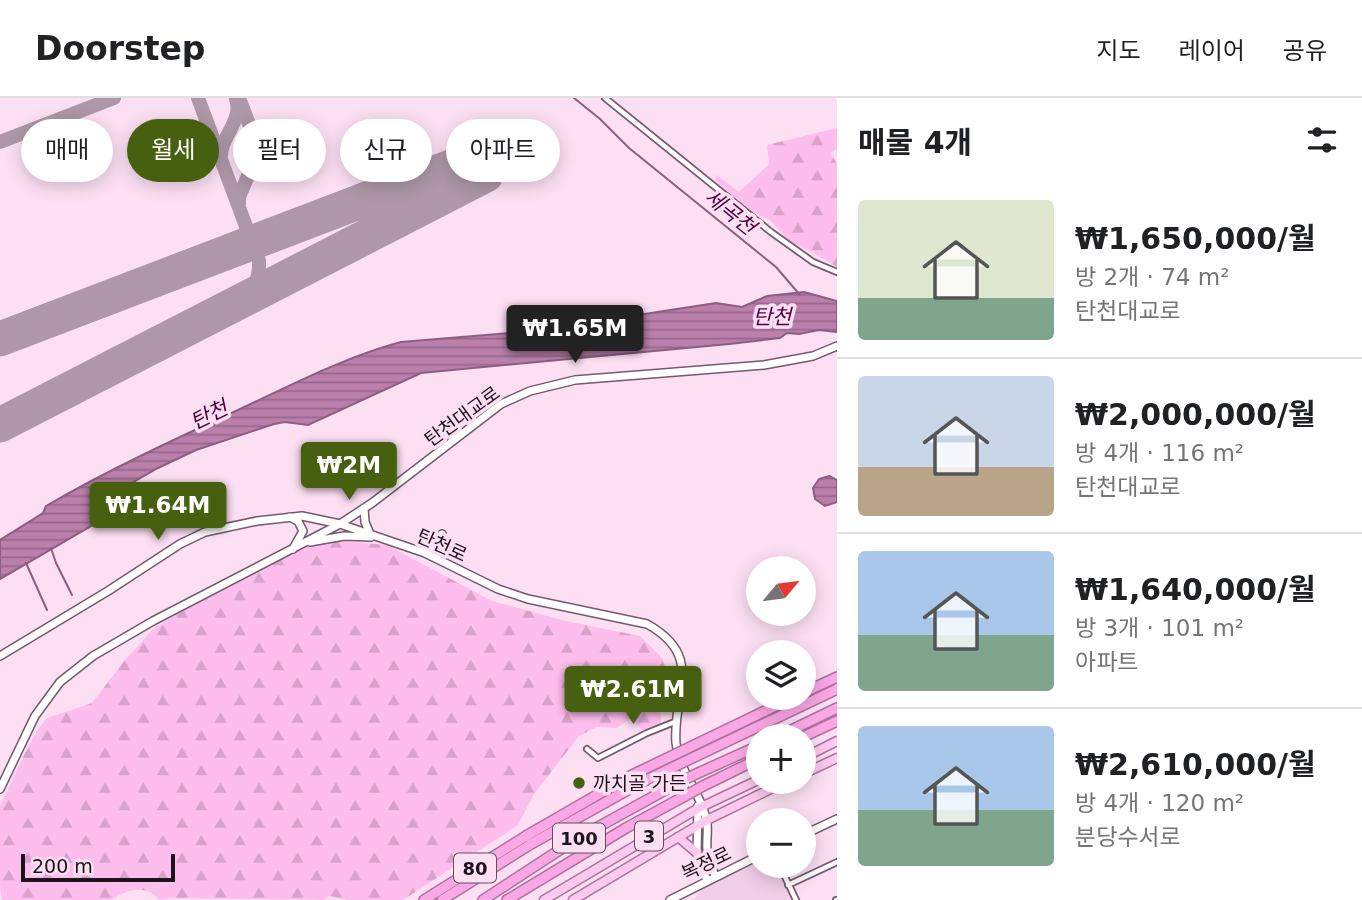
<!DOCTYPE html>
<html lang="ko">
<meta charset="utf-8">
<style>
:root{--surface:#fff;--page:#f6f6f6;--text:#202124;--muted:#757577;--line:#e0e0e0;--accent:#47600f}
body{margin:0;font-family:"DejaVu Sans","Noto Sans KR",sans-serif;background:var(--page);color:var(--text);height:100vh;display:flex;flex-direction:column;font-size:26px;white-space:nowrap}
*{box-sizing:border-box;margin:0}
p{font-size:23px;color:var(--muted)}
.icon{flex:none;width:38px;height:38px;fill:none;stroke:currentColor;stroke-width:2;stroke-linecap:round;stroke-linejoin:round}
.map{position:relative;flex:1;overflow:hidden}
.drawer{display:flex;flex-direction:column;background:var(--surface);width:525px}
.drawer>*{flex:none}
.guide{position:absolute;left:21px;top:21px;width:665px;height:63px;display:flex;gap:14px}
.needle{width:46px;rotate:61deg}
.tools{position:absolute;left:746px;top:458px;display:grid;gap:14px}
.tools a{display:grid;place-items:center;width:70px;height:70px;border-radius:50%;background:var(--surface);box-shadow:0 4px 18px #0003;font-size:35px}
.scale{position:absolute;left:21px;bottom:18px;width:154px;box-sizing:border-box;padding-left:7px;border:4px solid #1d131a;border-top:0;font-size:19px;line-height:24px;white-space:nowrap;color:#1d131a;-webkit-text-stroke:5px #fcdff3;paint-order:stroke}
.price{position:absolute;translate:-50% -60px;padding:0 16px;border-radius:7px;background:var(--accent);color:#fff;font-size:23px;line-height:46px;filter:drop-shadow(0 2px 4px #0008)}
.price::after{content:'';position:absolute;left:50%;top:42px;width:21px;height:16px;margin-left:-10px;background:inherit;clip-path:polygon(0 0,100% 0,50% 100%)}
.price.current{background:#222;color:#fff}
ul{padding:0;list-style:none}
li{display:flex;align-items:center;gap:21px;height:175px;padding:0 21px}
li+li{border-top:2px solid var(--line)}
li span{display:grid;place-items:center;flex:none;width:196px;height:140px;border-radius:7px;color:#555}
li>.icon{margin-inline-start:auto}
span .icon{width:84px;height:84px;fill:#fffc;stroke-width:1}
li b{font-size:30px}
h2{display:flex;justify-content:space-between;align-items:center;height:84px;padding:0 21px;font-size:30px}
.pill{padding:0 24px;border-radius:32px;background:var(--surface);box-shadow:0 4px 18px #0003;font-size:24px;line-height:63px}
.pill.current{background:var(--accent);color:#fff}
header{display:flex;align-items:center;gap:42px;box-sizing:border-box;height:98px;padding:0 35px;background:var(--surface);border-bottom:2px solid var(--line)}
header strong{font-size:33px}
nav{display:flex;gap:38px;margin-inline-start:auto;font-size:24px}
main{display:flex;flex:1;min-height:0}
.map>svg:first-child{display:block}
</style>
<header>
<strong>Doorstep</strong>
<nav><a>지도</a><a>레이어</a><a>공유</a></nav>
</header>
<main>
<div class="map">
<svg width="837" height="802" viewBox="0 0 837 802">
<defs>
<pattern id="forest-firs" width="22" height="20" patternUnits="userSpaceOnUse" patternTransform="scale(1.75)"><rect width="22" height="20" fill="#febeed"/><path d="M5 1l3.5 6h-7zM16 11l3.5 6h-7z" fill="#d9a2cb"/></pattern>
<pattern id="water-rules" width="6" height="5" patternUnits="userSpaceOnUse" patternTransform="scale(1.75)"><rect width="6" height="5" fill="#bb7fac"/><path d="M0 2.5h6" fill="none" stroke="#97678b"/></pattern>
</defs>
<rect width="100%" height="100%" fill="#fcdff3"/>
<path fill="#f2cfe8" d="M758,764v4h18l15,34h-97l10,-14z"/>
<path fill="url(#forest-firs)" d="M837,30v21l-6,4 6,11v103l-27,-16 -18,-7 -22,-24 -18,-8 -37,-32 2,-5 22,17 30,-28 -2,-19z
M333,442l54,5 105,56 74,20 74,15 22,22 3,9 -5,26 1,30 -18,7 -13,-11 -13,9 -20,-1 -18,9 -45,58 -16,31 -115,75h-56l-17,-4 -6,4 -153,-2 -12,2c-11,-17 -35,-10 -47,0h-110l-2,-14v-80l23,-49 15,-28 9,-11 45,-15 33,-43 30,-33 135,-76z"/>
<path fill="url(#water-rules)" stroke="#8c5f80" stroke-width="2" d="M804,194l33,9v31l-18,-2 -20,4 -12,-1 -7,5 -51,6 -308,29 -113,52 -23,-3 -11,2 -78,26 -38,18 -42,24 -18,30 -98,57v-39l43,-27 3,-7c62,-36 127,-66 192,-96 53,-25 107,-53 163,-68l133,-11 182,-28 26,4 25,-11z
M829,378l8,4v22l-12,4 -10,-7 -2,-11 6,-9z"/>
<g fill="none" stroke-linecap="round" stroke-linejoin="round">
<path stroke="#8c5f80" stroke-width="2" d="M574,0l26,21 29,29 147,119 24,28
M51,450l5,15 16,32
M26,465l21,47"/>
<path stroke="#ae98a8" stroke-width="14" d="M198,0l61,163c1,19 -6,29 -20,41
M0,44l114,-44
M221,61c-2,-21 23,-39 15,-60
M239,106v-7l20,-47 -20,-52"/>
<path stroke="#ae98a8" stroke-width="35" d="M0,241l474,-181
M0,327l486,-250"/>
<defs>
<path id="street" d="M605,0l166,134 42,30 24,10
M587,651l11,9 49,-25 30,-12
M780,768l16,34
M788,787l49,-23
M836,802h1"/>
<path id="secondary" d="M364,410l1,14 5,12
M290,419l8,4 5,10 -10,18
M310,444l34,-6 27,1
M425,455l15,-7 2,-12
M0,558l108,-65 72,-47 25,-12 52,-11 45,-5 38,8 32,-21 129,-99 29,-13 45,-11 189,-15 49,-9 24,-10
M0,691l35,-73 25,-34 33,-26 60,-35 187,-97 85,29 73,36 30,10 119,25c59,33 25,69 29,119 3,28 24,49 30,75 3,10 0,21 1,32 1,9 5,17 8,26
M698,708l-1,47 10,28
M803,737l34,-16
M670,802l88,-44"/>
<path id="primary" d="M803,660l34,-17
M803,676l34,-16
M678,739l19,16
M544,802l153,-91 61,-29
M573,802l134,-80 78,-38"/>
<path id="highway" d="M803,595l34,-16
M777,639l60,-29
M803,639l34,-16
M696,676l62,-28
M703,688l55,-27
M424,802l102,-64
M442,802l89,-56
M483,802l95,-62 100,-55
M507,802l119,-72 59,-32"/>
</defs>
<use href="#street" stroke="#735a6c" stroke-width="8"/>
<use href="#secondary" stroke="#735a6c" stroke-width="10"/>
<use href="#primary" stroke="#ad739e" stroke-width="11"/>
<use href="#highway" stroke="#ad739e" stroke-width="12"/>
<use href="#street" stroke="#fff" stroke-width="4.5"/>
<use href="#secondary" stroke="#fff" stroke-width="7"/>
<use href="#primary" stroke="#fccaef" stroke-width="8"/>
<use href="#highway" stroke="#faa7e5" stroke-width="9"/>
<defs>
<path id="highway-bridge" d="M678,685l18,-9
M685,698l18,-10
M526,738l104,-60 162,-78
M531,746l111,-62 195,-93"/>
</defs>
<use href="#highway-bridge" stroke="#ad739e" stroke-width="12" stroke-linecap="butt"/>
<use href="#highway-bridge" stroke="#faa7e5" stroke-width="9"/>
</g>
<circle fill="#47600f" stroke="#fcdff3" stroke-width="2.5" cx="579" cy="685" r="7"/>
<g text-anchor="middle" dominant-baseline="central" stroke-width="7" stroke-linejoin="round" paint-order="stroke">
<g fill="#fcdff3" stroke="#60505b" stroke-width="2">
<rect x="635" y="723.5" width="28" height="29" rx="5"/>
<rect x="553" y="725.5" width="52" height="29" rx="5"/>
<rect x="454" y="755.5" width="42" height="29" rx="5"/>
</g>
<g font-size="18" font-weight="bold" fill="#1d131a">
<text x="649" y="738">3</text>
<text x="579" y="740">100</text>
<text x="475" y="770">80</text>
</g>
<g font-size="19" fill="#1d131a" stroke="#fcdff3">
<text transform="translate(462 318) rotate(-36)">탄천대교로</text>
<text transform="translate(442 447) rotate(24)">탄천로</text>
<text transform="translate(706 765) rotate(-26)">복정로</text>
</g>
<g font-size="19" fill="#1d131a" stroke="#fcdff3" text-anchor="start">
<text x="593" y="685">까치골 가든</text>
</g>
<g font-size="21" font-style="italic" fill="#4c0040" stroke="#fcdff3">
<text transform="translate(730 114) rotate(39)">세곡천</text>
<text x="772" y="219">탄천</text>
<text transform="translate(209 317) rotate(-26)">탄천</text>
</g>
</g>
</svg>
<div class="tools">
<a><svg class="needle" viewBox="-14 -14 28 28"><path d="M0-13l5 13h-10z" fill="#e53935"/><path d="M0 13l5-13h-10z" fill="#757577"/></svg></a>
<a><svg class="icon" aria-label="layers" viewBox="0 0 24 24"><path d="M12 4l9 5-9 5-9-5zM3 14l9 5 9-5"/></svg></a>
<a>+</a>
<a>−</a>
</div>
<div class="scale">200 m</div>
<b class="price current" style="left:575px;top:267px">₩1.65M</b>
<b class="price" style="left:349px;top:404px">₩2M</b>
<b class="price" style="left:158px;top:444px">₩1.64M</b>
<b class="price" style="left:633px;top:628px">₩2.61M</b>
<div class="guide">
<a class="pill">매매</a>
<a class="pill current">월세</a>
<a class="pill">필터</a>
<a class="pill">신규</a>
<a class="pill">아파트</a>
</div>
</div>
<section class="drawer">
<h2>매물 4개<svg class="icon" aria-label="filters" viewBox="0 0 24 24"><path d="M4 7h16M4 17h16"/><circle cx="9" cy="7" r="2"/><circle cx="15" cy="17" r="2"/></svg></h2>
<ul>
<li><span style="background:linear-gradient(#dfe7d0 70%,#7fa58c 0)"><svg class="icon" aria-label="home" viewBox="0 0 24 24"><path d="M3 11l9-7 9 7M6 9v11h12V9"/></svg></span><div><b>₩1,650,000/월</b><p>방 2개 · 74 m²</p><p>탄천대교로</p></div></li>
<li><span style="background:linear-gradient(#c9d6e8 65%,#b9a48a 0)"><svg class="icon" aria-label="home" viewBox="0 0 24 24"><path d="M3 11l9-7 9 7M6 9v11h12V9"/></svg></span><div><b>₩2,000,000/월</b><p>방 4개 · 116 m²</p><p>탄천대교로</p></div></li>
<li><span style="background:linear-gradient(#a9c7e8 60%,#7fa58c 0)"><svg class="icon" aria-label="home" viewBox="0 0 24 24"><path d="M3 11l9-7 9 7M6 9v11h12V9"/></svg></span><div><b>₩1,640,000/월</b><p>방 3개 · 101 m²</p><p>아파트</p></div></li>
<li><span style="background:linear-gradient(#a9c7e8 60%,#7fa58c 0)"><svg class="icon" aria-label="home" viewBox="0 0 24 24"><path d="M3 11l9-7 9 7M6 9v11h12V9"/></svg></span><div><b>₩2,610,000/월</b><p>방 4개 · 120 m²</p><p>분당수서로</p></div></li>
</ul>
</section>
</main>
